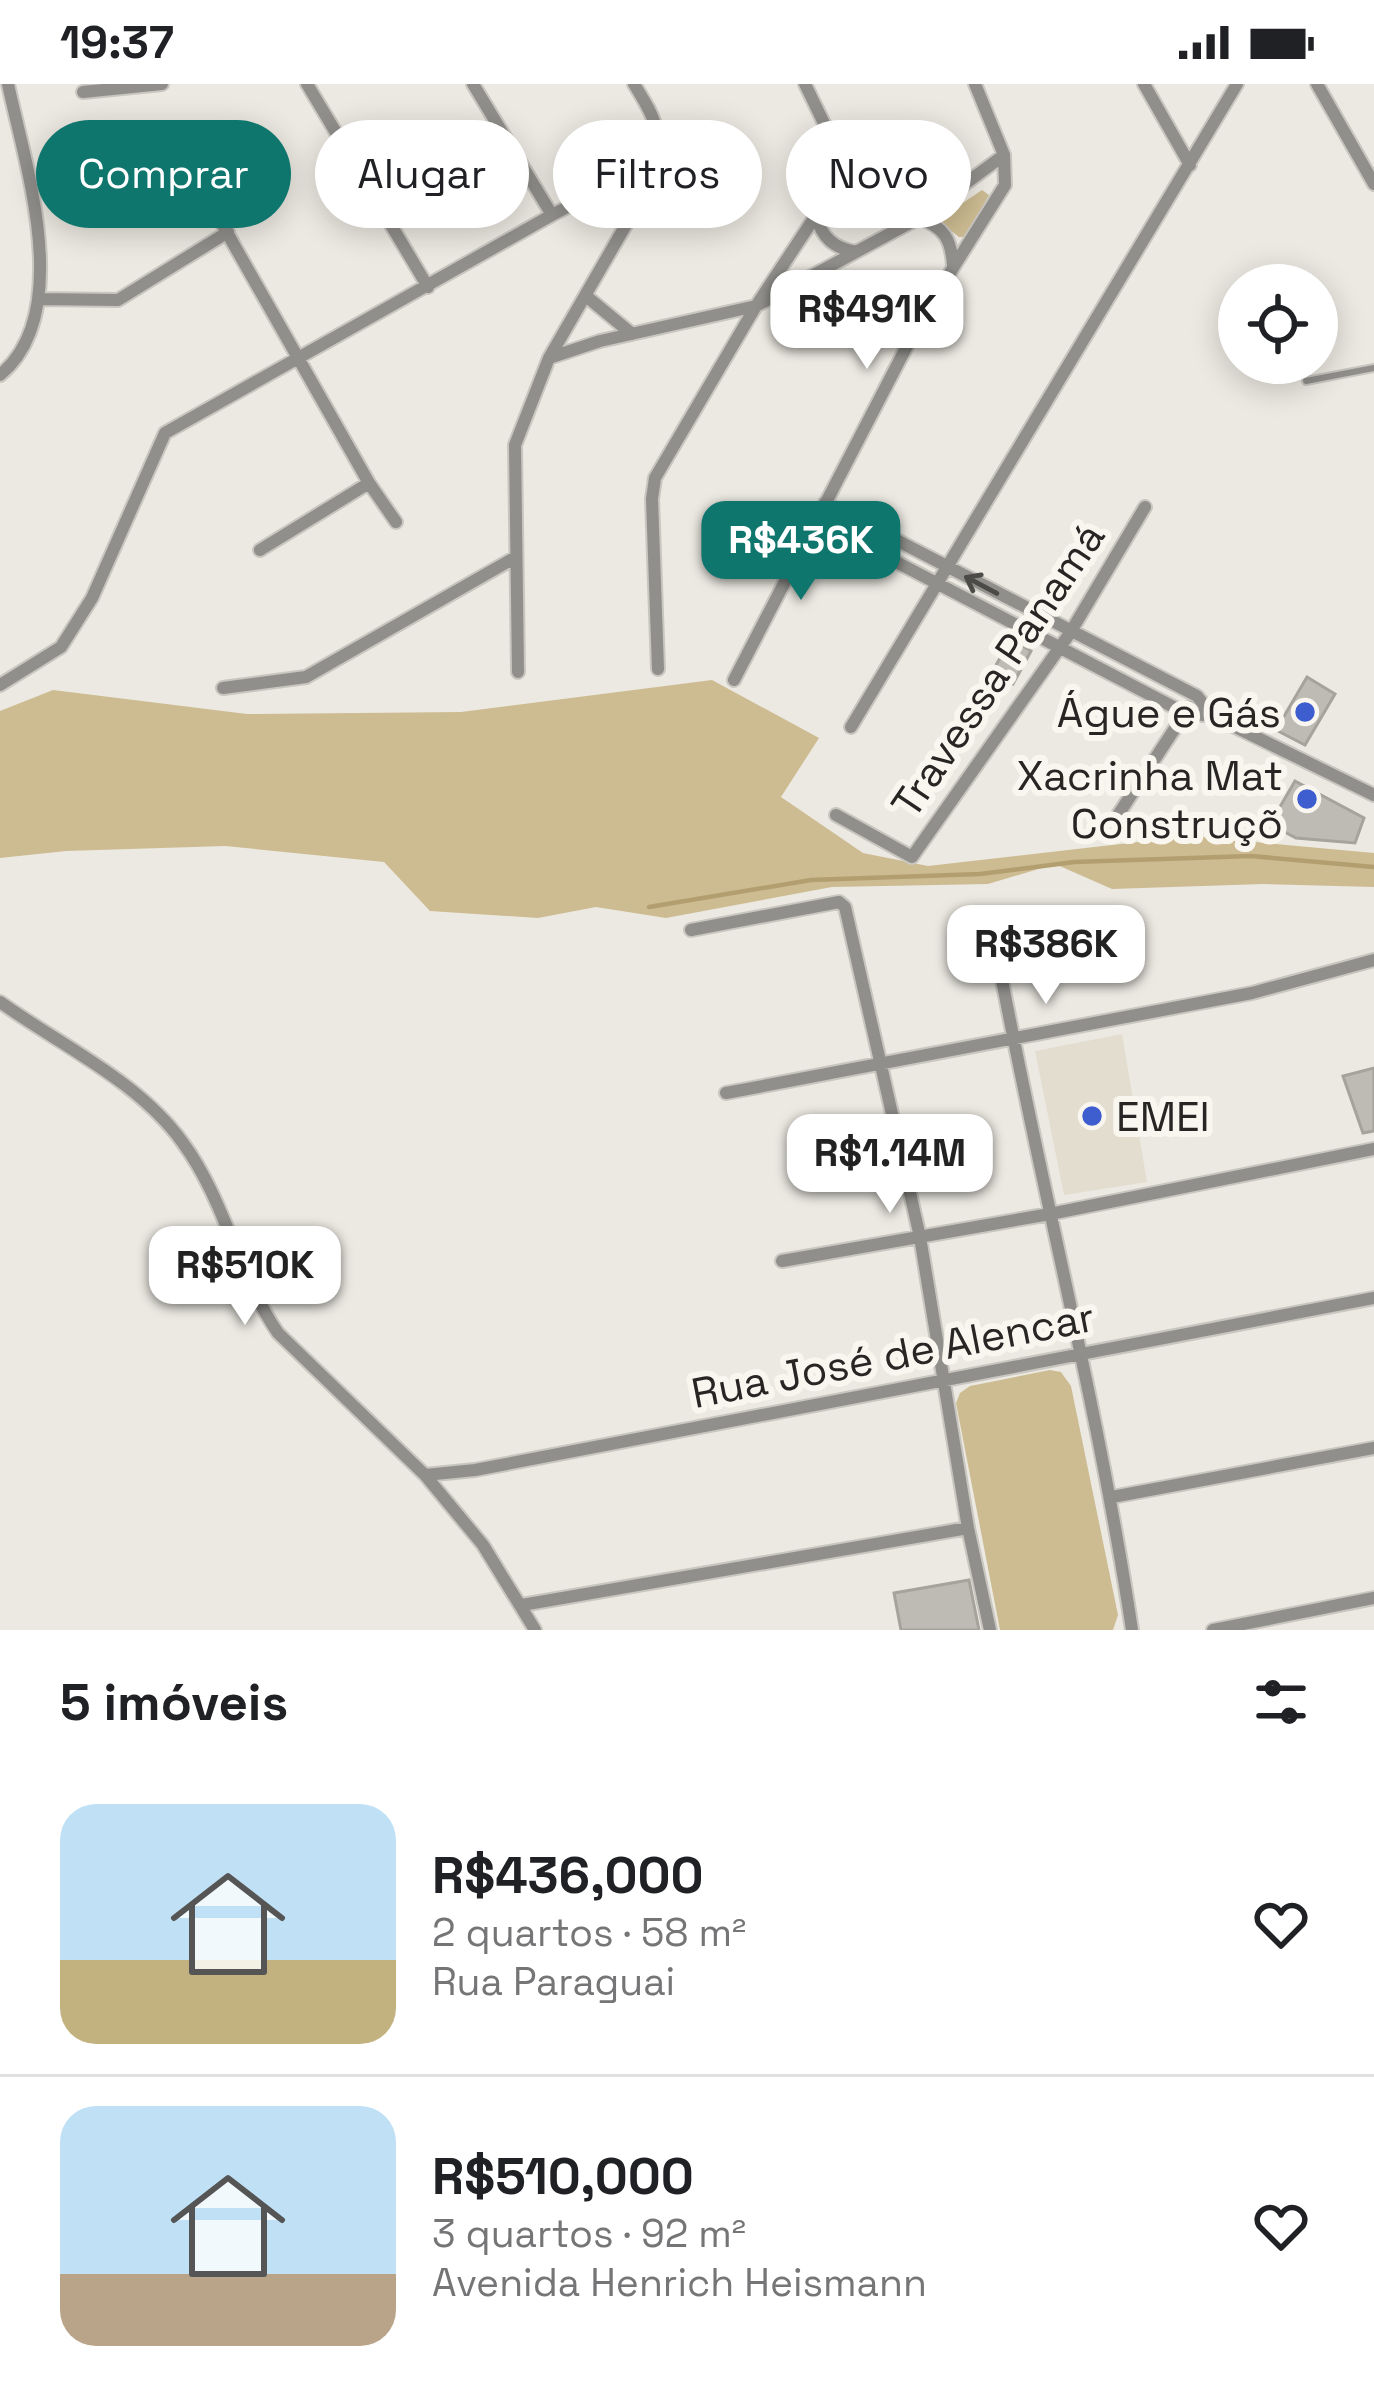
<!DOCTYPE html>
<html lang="pt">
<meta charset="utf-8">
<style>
:root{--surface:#fff;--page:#f6f6f6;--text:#202124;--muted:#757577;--line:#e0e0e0;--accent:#0f766e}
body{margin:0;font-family:"Space Grotesk",sans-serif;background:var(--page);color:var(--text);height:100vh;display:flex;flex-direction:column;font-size:45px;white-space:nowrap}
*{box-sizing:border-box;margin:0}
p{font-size:39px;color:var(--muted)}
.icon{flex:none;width:66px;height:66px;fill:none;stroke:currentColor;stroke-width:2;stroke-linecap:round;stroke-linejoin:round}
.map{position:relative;height:1546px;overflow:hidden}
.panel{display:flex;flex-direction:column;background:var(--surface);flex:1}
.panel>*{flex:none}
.top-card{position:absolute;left:36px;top:36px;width:1302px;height:108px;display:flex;gap:24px}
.tools{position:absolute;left:1218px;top:180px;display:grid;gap:24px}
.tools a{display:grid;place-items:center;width:120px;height:120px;border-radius:50%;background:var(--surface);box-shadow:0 6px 30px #0003;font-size:60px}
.price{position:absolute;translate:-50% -102px;padding:0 27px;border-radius:24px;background:#fff;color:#222;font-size:39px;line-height:78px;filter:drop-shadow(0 3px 6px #0008)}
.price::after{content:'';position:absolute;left:50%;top:72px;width:36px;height:27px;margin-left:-18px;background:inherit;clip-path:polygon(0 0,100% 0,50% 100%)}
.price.current{background:var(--accent);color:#fff}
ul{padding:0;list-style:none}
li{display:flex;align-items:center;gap:36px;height:300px;padding:0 60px}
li+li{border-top:3px solid var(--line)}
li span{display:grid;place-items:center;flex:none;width:336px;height:240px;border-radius:36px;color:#555}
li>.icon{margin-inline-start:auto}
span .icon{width:144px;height:144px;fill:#fffc;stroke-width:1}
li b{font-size:51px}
h2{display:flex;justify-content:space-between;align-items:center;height:144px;padding:0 60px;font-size:51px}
.tag{padding:0 42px;border-radius:54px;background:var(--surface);box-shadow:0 6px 30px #0003;font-size:42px;line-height:108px}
.tag.current{background:var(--accent);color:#fff}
.status{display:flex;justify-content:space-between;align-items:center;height:84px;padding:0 60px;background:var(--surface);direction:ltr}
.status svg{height:33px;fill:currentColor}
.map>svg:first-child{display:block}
</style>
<div class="status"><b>19:37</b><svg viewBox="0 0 49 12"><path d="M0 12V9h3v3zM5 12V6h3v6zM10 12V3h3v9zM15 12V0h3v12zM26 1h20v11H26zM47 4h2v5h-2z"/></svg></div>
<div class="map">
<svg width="1374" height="1546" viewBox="0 0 1374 1546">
<rect width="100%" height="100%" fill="#ece9e2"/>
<path fill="#e3ddd0" d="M1122,950l25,148 -83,13 -29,-144z"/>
<path fill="#cdbc92" d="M982,106l7,5 -23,42h-7l-19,-15 2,-5z
M712,596l107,58 -38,59 82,56 65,13 262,-30 184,17v34l-111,-3 -151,5 -57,-25 -67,20 -156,3 -166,31 -70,-11 -58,11 -108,-7 -46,-49 -159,-16 -159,5 -66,7v-147l53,-21 194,24 214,-2z
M1050,1286l11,2 10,14 47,229 -5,15h-113l-44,-227 4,-10 10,-7z"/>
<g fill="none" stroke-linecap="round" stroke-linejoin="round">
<path stroke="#b29e6e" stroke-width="4.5" d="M649,823l162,-27 169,-6 94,-12 177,-6 123,11"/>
</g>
<path fill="#bebbb4" stroke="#a6a39c" stroke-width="3" d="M1011,555l20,12 -18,33 -21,-12z
M1307,593l28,17 -30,51 -29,-15z
M1295,697l69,37 -9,25 -59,-5 -26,-14z
M1374,984v63l-11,2 -20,-57z
M969,1496l10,50h-78l-7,-37z"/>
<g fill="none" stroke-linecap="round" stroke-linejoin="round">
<defs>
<path id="lane" d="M1306,297l68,-13"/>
<path id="street" d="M307,0l121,203
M473,0l79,131
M634,0c17,28 34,51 14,83
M1144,0l46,81
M1317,0l57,100
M83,8l79,-8
M183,71l186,328 27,39
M619 100a20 20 0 1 1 40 0a20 20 0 1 1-40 0Z
M816,132c6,22 18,32 40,36
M919,134c25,9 32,21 34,47
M586,212l46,38
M38,215l80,1 110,-68
M549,274l51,-17 156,-35 163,-88 85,-63
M0,291c75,-62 25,-210 8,-291
M825,419l372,193 16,20
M816,436l369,193 28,3 161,79
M260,466l109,-67
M658,585l-6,-170 3,-21 101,-172 74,-112 6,-25 -2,-25 -29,-60
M518,588l-3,-227 34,-87 89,-154
M734,596l187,-361 84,-134 -1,-30 -29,-71
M0,601l61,-38 31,-49 73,-165 387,-218 48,-25 19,-4
M223,604l83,-11 210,-120
M851,643l386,-643
M836,731l76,42 158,-224 75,-126
M1116,734l73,-111
M991,837c42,237 105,470 141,709
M691,846l148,-28 6,5 75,330 48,291 22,102
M0,918c60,43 139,79 183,141 42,57 55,132 95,190l147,142 58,70 52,85
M726,1009l526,-100 122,-33
M782,1177l268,-47 324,-65
M425,1391l50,-5 899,-172
M1112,1413l262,-49
M522,1521l446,-77
M1213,1546l161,-32"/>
</defs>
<use href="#lane" stroke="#c9c6c0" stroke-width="10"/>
<use href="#street" stroke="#c9c6c0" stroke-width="16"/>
<use href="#lane" stroke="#908f8c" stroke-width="6"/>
<use href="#street" stroke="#908f8c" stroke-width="12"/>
</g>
<defs><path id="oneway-shaft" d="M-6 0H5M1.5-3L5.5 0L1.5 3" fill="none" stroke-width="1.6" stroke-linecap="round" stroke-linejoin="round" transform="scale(3)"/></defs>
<use stroke="#4c4b48" href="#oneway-shaft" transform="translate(981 501) rotate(-152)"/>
<g fill="#3e5dcf" stroke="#f9f6ef" stroke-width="4.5">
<circle cx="1305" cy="628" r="12"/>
<circle cx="1307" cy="715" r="12"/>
<circle cx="1092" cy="1032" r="12"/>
</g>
<g text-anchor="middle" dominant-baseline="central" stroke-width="12" stroke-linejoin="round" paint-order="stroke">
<g font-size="42" fill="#272624" stroke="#f9f6ef">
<text transform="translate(998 586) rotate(-56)">Travessa Panamá</text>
<text transform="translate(893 1271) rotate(-11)">Rua José de Alencar</text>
</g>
<g font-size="42" fill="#272624" stroke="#f9f6ef" text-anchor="end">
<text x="1281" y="628">Águe e Gás</text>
<text x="1283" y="691">Xacrinha Mat<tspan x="1283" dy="48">Construçõ</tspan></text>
<text x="1116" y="1032" text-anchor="start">EMEI</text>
</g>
</g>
</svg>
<div class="tools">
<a><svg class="icon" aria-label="locate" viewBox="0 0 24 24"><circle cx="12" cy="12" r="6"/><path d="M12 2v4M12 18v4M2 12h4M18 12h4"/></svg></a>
</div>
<b class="price" style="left:867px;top:288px">R$491K</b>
<b class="price current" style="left:801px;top:519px">R$436K</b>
<b class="price" style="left:1046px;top:923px">R$386K</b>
<b class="price" style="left:890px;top:1132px">R$1.14M</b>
<b class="price" style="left:245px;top:1244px">R$510K</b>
<div class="top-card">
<a class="tag current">Comprar</a>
<a class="tag">Alugar</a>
<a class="tag">Filtros</a>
<a class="tag">Novo</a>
</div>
</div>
<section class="panel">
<h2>5 imóveis<svg class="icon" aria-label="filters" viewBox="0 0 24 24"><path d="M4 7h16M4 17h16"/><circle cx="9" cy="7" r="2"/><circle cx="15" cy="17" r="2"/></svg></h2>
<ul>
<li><span style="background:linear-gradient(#bfe0f5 65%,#c2b280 0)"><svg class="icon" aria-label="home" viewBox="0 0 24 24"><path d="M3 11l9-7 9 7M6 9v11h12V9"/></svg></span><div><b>R$436,000</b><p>2 quartos · 58 m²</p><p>Rua Paraguai</p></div><svg class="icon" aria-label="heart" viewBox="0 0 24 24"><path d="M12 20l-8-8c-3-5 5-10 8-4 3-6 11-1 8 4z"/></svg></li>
<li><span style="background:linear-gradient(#bfe0f5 70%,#b9a48a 0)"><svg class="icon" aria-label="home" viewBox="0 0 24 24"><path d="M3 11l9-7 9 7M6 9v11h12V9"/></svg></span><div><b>R$510,000</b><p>3 quartos · 92 m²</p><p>Avenida Henrich Heismann</p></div><svg class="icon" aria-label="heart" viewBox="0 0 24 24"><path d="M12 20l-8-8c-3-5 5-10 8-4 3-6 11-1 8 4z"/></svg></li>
</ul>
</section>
